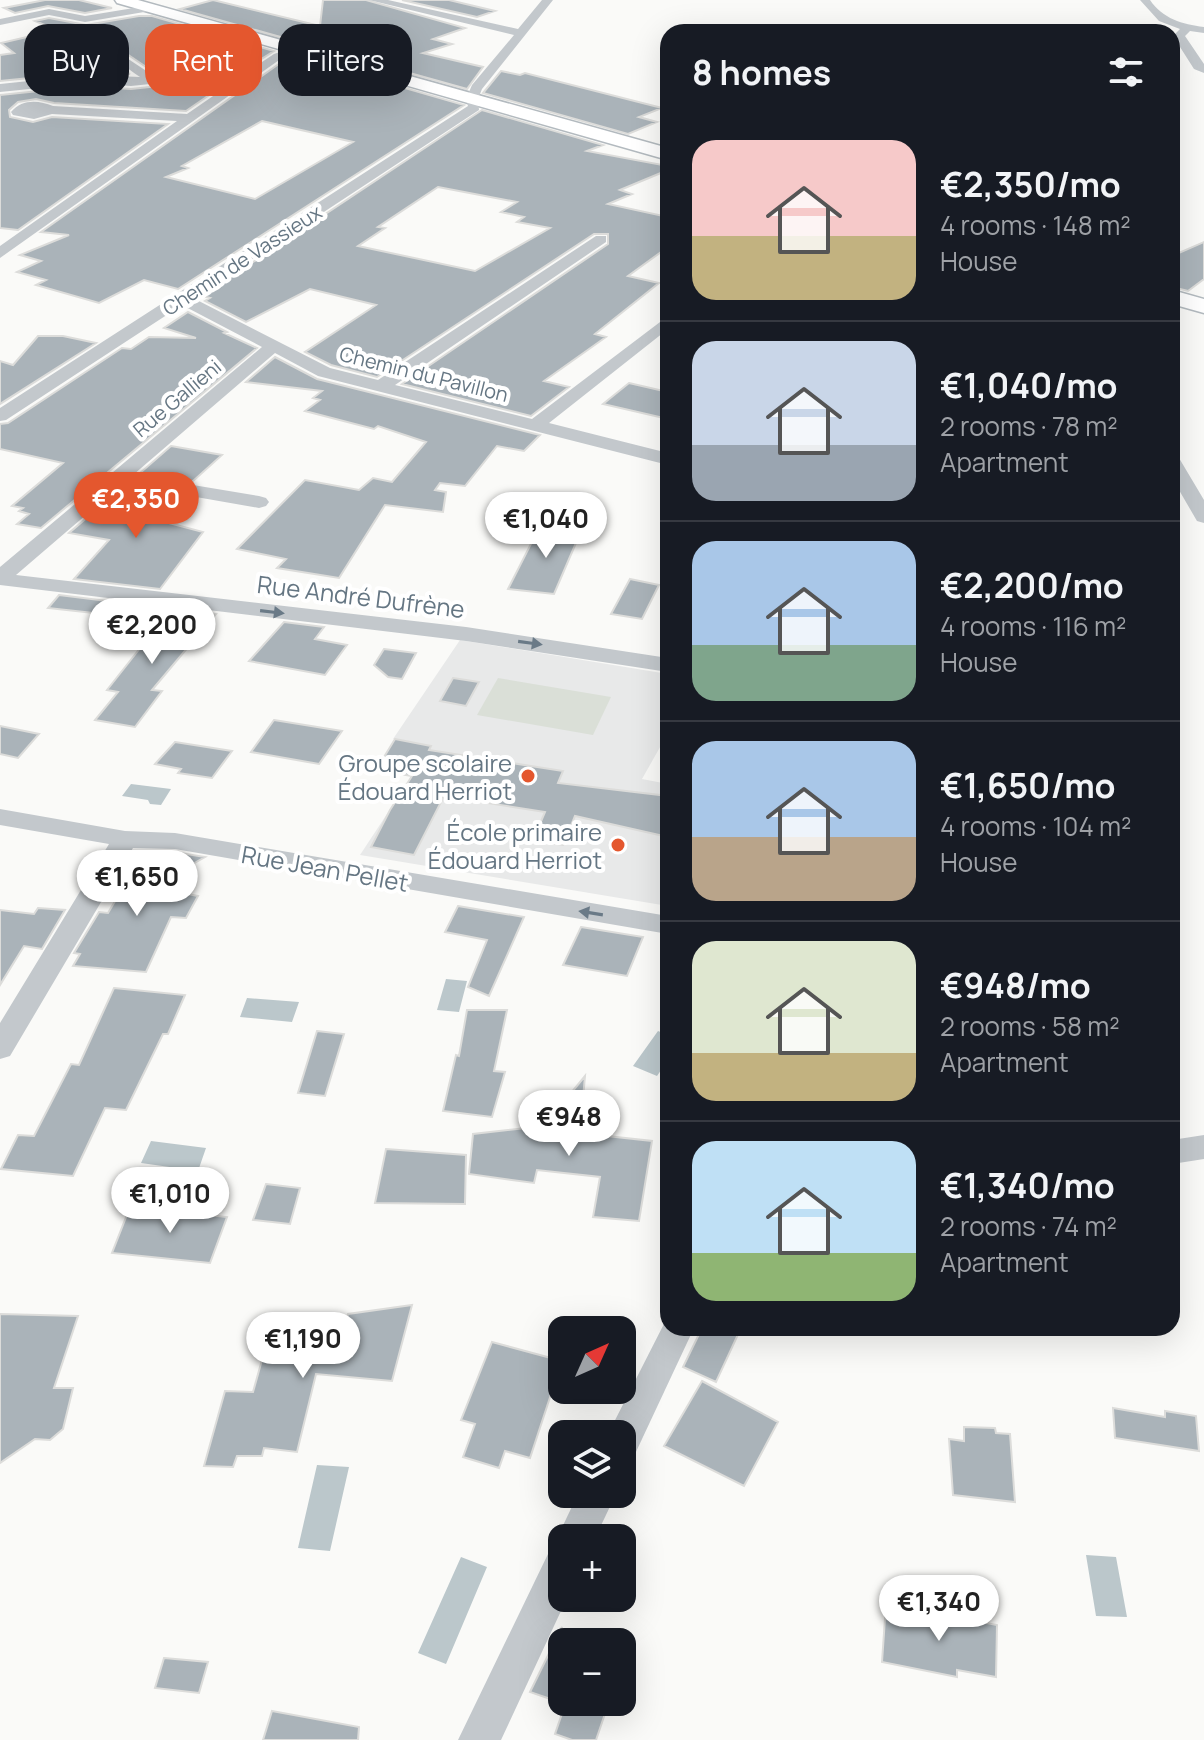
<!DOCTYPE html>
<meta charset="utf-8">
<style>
:root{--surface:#171b24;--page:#242831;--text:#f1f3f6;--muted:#9ea1a6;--line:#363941;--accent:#e4572e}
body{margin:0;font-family:Manrope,sans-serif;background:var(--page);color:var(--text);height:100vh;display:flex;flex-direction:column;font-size:30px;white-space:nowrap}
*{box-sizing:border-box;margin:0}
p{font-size:26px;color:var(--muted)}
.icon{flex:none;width:44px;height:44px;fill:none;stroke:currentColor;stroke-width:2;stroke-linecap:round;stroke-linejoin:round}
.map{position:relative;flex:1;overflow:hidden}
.panel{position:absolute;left:660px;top:24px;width:520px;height:1312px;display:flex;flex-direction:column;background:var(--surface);border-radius:24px;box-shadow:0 8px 32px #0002}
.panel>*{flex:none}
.banner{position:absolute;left:24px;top:24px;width:516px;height:72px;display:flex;gap:16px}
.needle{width:52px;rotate:45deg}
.tools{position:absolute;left:548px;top:1316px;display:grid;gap:16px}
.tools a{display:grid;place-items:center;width:88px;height:88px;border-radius:16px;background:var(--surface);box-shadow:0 8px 32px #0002;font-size:40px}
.price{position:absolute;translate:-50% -68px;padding:0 18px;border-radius:28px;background:#fff;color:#222;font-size:26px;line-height:52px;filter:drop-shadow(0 2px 4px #0008)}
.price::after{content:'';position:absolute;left:50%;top:48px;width:24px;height:18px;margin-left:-12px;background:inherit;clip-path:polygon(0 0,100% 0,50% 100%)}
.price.on{background:var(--accent);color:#fff}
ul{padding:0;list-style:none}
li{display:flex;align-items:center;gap:24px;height:200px;padding:0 32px}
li+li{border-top:2px solid var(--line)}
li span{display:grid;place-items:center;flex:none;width:224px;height:160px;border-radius:24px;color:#555}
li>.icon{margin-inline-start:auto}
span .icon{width:96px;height:96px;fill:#fffc;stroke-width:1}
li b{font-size:34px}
h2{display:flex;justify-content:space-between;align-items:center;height:96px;padding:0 32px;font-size:34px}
.chip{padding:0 28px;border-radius:24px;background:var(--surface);box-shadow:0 8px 32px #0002;font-size:28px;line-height:72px}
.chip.on{background:var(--accent);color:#fff}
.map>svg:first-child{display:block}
</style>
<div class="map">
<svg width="1204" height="1740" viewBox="0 0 1204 1740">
<rect width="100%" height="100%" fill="#fafaf8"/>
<path fill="#e8e9e9" d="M460,640l208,34v59l-26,46 26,5v122l-308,-51 71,-108 -38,-8z"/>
<path fill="#dadfd7" d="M498,678l113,19 -18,38 -116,-20z"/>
<path fill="#bbc7cb" d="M131,784l40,5 -10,16 -11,-1 -2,-4 -26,-4z
M446,979l21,2 -8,31 -22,-2z
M247,998l52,4 -7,20 -52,-5z
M658,1031l10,4v25l-11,16 -24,-10z
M583,1098l25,1 -1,25 -26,-1z
M151,1141l55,7 -8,23 -57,-8z
M317,1465l32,2 -19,84 -32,-3z
M1086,1555l30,2 11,60 -31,-1z
M461,1557l26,10 -41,97 -28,-11z"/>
<path fill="#aab3b9" stroke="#dcdcda" stroke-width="2" fill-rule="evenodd" d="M45,0h34l33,8 -27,5 -37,-7 -33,7 -11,-5z
M213,0l107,26 3,-26h43l99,28 -32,11 19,5 -29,9 60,14 -16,22 -287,-80z
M402,0h47l46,11 -18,6z
M139,16h13l122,35 -19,12 -100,10 -43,-29 -44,-6 -24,5 -2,4 9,5 27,-1 20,5 32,18 -42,-2 -88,9v-26l14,-2 -13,-10 56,-13 -22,-9 14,-3 37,7z
M294,56l170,49 -286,184 -34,-9 -45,23 -63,-18 10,-5 -29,-8 24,-11 -21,-6 49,-20 -28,-3 242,-171zM262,121l91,21 -98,57 -89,-22 22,-9 -6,-2z
M501,71l19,4 5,-2 137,35 -23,9 18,5 -29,12 -145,-41z
M234,78l-48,33 -132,-8 -18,-4 -18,3 -9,8 1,7 23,5 19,-5 116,7 -150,106 -18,-2v-133l88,-9 43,3z
M482,110l121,35 -16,6 81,15v4l-48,20 12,4 -24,10 60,13v30l-40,29 31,7 -64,51 11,3 -62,44 25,6 -38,29 -129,-32 206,-140v-10h-14l-217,143 -46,-12 -26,-13 71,-47 -66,-16 -64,33 -41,-21 5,-3 -8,-2zM438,187l79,15 -16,10 23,5 -7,5 33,6 -75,43 -117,-25 27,-18 -7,-1z
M1204,242v37l-16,12 -16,-4v-31z
M188,312l39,20 -3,1 33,15 -216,180 -24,-4 12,-10 -10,-3 4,-3 -11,-2 51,-43 -63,-14v-25l8,-1 114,-75 9,1 18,-12 47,1 -32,-10z
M38,336h25l33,7 -96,61v-43l13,4z
M275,357l42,22 223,56 -16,16 -27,-5 -32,40 -25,-3 -5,7 11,2 -3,20 -58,-7 -46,73 -62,-10 9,-9 -49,-10 68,-69 54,10 14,-12 19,4 34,-40 -48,-16 -4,3 -69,-18 15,-11 -7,-2 9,-7 -76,-9z
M629,383l39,9v27l-65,-15z
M171,446l51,9 -30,27 -52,-9z
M123,487l52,9 -14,13 19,4 -11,10 34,9 -43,57 -86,-10 35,-39 -40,-7z
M541,524l41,5 -28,65 -46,-5z
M630,579l29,6 -17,34 -31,-5z
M59,595l89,11 -9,12 -91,-10z
M171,609l45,5 -64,76 10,1 -27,36 -40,-7 23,-28 -11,-2z
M284,622l40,5 -9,12 32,6 -22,30 -76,-14z
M384,649l32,4 -14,26 -14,-2 -14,-12z
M453,678l26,4 -13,24 -26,-5z
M274,720l68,11 -23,33 -68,-12z
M0,726l39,8 -21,24 -18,-4z
M395,739l36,7 -2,4 134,21 -5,12 110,13v41l-93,-21 -12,29 -30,-5 12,-28 -101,-16 -30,59 -43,-8 19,-37 22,-34 -36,-6z
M175,742l57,9 -20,27 -34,-5 3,-4 -26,-5z
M174,852l31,5 -53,30 46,9 -12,22 -15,-1 -25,55 -73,-6 7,-12 -6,-1 25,-41 9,1 29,-49z
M458,906l66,11 -35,79 -21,-9 19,-47 -42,-8z
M38,908l27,2 -23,39 -18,-3 -24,39v-75l34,4z
M581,927l62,10 -16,39 -64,-11z
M114,988l71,7 -17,39h-5l-37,76 -21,-2 -32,68 -72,-7 17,-34 16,1 37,-72 8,1z
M467,1010h40l-13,61 11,1 -13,45 -49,-6 13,-56 3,1z
M317,1031l27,3 -19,62 -27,-3z
M585,1076l-5,57 72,8 -13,80 -46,-4 7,-40 -63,-7 -3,13 -65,-9 4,-40 71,-8z
M386,1149l80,6 -1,49 -90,-1z
M266,1184l34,4 -10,36 -37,-4z
M130,1207l97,10 -17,46 -98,-10z
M412,1305l-20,76 -76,-7 -19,78 -33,-4 -2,8h-25l-4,11 -29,-1 21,-75 28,1 19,-68 56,2 2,-5 17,-3 1,-4z
M0,1314l78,2 -24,72h19l-10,41 -13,11 -15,-1 -35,24z
M702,1328h39l-25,54 -33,-15z
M492,1342l70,19 -32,97 -25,-7 -6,17 -36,-11 12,-33 -14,-4z
M702,1381l76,41 -34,64 -80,-40z
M1113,1408l52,9v-6l31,5 3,35 -84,-13z
M964,1427l31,1 1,5 14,1 5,68 -62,-7 -4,-56 15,2z
M886,1604l111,21 -1,52 -39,-7v7l-75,-15z
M562,1627v76l-32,-11z
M164,1658l44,4 -9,31 -44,-5z
M566,1702h43l-13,38h-24l-17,-6z
M272,1711l87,16 -1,13h-95z"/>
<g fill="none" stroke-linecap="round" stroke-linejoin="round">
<defs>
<path id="secondary" d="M115,0h23l530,148v12l-551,-157z
M1172,290l32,9v14l-32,-9z"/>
</defs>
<use href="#secondary" stroke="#b3babf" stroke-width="3"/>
<path fill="#c3c8cc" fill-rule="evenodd" d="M369,0h19l130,29 24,-29h11l-71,89 -4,10 1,11 -286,188 137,70 48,12 218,-144h10v6l-211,143 137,34 136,-103v13l-119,94 119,30v12l-350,-89 -43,-23 -142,122 126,21 7,2 3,4 -3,4 -7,2 -137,-24 -106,91 450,52 202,31v14l-202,-31 -466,-56v-18l262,-220 -80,-42 -176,115 -6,1v-13l468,-302 -2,-7 6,-14 42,-50z
M1140,0h10c13,19 32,24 54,27v6l-14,-2 -5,5 19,28v9l-10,-4 -21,-33 7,-7 -21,-8z
M152,5l5,3 -1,2 -71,12 -36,-7 -49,10v-6l49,-10 36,7z
M69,41l41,6 44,29 102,-10 18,-12 24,-8 6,3 -22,9 -282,200v-12l177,-125 -125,-7 -18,5 -21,-4 -2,-3c11,-13 27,-12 42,-6l134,8 58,-40 -114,12 -43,-3 -88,9v-8l88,-9 52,2c-33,-23 -47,-32 -89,-28l-6,-3z
M1172,456l7,2 25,42v23l-7,-2 -25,-43z
M0,809l125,22 50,2 493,83v18l-493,-85 -42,-1 -123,208 -10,3v-36l109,-179 -109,-19z
M1204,1135v24l-32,5v-24z
M668,1316v12h26l-59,126 -13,5v-25h-14z
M578,1494h38l-21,44h-33v60h5l-66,142h-43l90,-186 13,-6 -4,-10z"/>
<use href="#secondary" fill="#fff" fill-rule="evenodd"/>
</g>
<defs><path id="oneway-solid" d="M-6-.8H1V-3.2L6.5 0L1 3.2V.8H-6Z" transform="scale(2)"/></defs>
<g fill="#6a7a87">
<use href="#oneway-solid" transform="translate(272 612) rotate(7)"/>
<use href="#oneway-solid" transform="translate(530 643) rotate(8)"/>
<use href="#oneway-solid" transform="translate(591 913) rotate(-171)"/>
</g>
<g fill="#e4572e" stroke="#fff" stroke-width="3">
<circle cx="528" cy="776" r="8"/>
<circle cx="618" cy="845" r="8"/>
</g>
<g text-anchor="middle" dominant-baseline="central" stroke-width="8" stroke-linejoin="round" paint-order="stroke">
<g font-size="20" fill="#657683" stroke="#fff">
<text transform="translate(242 260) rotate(-33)">Chemin de Vassieux</text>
<text transform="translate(424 374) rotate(14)">Chemin du Pavillon</text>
<text transform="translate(177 398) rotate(-40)">Rue Gallieni</text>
</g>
<g font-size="24" fill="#657683" stroke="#fff">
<text transform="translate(361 596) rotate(7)">Rue André Dufrène</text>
<text transform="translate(325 868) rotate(10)">Rue Jean Pellet</text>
</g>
<g font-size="24" fill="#657683" stroke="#fff" text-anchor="end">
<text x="512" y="762">Groupe scolaire<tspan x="512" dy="28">Édouard Herriot</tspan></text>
<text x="602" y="831">École primaire<tspan x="602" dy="28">Édouard Herriot</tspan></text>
</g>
</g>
</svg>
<div class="tools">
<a><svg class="needle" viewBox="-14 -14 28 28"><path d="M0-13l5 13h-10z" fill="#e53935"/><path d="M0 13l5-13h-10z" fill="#9ea1a6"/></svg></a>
<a><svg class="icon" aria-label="layers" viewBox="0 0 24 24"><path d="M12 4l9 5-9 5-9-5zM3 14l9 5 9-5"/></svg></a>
<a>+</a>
<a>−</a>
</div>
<b class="price on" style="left:136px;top:540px">€2,350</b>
<b class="price" style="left:546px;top:560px">€1,040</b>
<b class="price" style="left:152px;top:666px">€2,200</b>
<b class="price" style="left:137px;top:918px">€1,650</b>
<b class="price" style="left:569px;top:1158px">€948</b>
<b class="price" style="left:170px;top:1235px">€1,010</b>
<b class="price" style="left:303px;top:1380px">€1,190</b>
<b class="price" style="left:939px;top:1643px">€1,340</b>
<div class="banner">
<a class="chip">Buy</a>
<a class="chip on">Rent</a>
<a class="chip">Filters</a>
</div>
<section class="panel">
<h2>8 homes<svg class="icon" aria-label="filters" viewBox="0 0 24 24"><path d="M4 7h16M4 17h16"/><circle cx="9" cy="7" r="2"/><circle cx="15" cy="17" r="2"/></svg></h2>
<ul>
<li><span style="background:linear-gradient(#f6c9c9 60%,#c2b280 0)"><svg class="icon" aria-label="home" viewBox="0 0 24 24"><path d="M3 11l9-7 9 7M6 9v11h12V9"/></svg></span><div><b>€2,350/mo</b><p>4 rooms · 148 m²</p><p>House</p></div></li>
<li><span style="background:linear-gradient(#c9d6e8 65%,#9aa5b1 0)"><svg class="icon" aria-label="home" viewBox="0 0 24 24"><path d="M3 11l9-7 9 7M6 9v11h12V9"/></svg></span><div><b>€1,040/mo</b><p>2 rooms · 78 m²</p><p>Apartment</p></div></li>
<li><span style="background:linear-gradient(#a9c7e8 65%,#7fa58c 0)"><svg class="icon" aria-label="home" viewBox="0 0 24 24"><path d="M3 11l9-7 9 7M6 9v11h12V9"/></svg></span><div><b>€2,200/mo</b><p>4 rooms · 116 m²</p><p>House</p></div></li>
<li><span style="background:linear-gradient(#a9c7e8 60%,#b9a48a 0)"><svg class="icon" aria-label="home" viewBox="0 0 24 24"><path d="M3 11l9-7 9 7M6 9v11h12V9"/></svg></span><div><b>€1,650/mo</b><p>4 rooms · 104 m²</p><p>House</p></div></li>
<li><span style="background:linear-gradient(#dfe7d0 70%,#c2b280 0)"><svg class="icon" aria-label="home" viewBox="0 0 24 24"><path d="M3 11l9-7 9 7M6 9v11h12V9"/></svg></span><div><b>€948/mo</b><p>2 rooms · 58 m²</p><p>Apartment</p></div></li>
<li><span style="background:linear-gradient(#bfe0f5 70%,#8fb573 0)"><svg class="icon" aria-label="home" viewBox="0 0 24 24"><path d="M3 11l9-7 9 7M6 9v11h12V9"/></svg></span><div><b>€1,340/mo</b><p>2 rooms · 74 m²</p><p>Apartment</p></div></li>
</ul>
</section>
</div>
